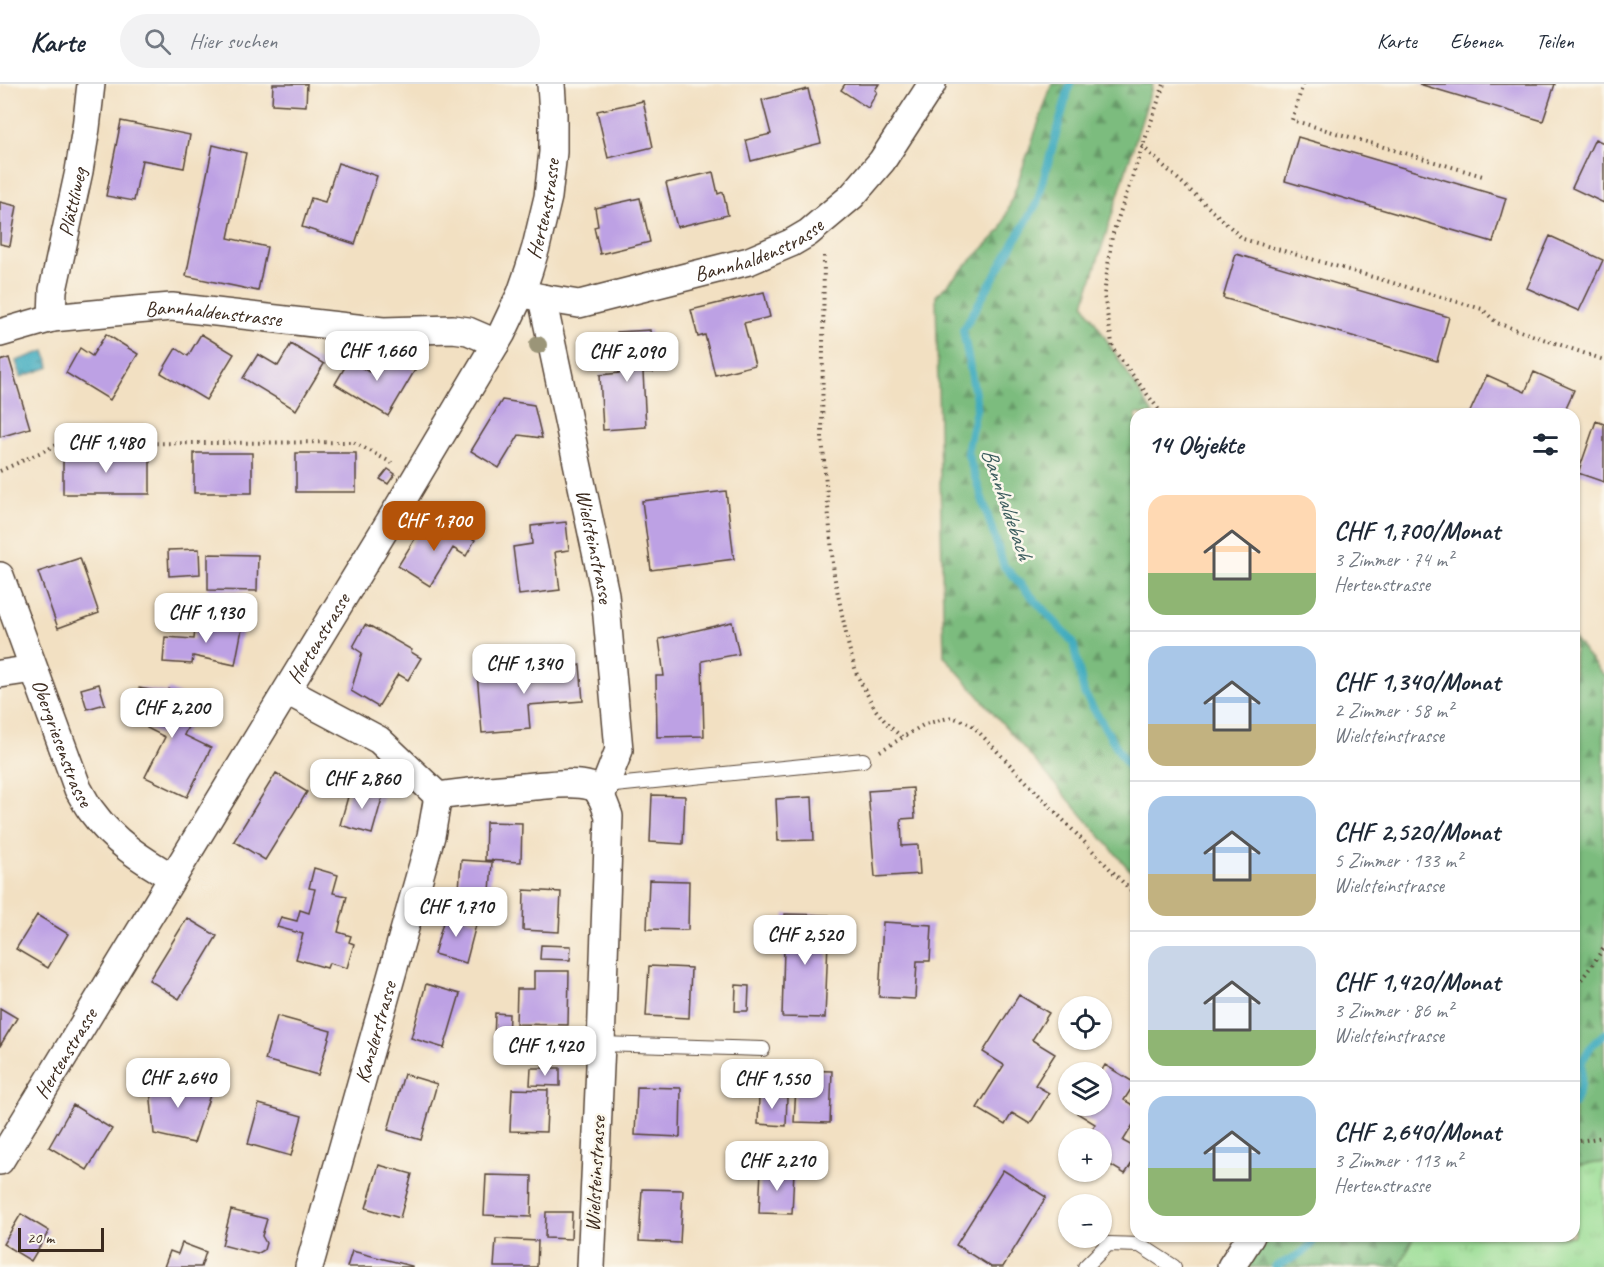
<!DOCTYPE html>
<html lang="de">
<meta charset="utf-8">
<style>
:root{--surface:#fff;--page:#f2f2f3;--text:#1f2937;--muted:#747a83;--line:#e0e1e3;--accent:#b45309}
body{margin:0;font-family:Caveat,sans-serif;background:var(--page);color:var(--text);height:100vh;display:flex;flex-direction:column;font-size:22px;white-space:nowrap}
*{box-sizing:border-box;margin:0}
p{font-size:20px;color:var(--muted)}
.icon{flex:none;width:33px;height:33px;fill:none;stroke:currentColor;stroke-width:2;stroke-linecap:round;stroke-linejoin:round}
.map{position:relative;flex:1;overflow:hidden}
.sheet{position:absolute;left:1130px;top:324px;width:450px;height:834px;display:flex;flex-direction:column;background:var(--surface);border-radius:18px;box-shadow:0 2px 4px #0004}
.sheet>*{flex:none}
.fabs{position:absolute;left:1058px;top:912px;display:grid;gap:12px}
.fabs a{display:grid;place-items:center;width:54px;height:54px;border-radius:50%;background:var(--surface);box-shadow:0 2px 4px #0004;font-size:30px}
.scale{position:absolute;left:18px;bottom:15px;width:86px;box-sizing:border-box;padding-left:6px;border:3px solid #3b2a1e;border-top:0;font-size:16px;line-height:21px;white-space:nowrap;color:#3b2a1e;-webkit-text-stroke:4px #fbf7ec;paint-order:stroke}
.price{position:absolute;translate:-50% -51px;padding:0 14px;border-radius:12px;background:#fff;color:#222;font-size:20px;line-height:39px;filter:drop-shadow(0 2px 3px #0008)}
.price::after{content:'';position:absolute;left:50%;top:36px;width:18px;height:14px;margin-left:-9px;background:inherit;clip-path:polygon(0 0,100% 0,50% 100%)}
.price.current{background:var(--accent);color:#fff}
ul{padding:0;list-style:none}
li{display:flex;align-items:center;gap:18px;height:150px;padding:0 18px}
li+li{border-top:2px solid var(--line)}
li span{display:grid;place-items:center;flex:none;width:168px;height:120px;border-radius:18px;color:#555}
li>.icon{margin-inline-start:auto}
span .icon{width:72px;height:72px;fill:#fffc;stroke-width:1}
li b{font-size:26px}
h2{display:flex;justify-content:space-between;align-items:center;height:72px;padding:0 18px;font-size:26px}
header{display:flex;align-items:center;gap:36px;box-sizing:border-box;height:84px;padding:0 30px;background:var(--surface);border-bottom:2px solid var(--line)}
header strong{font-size:28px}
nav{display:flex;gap:33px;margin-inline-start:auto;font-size:21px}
.search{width:420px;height:54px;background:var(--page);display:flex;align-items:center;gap:15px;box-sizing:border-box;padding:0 21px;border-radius:33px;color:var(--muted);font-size:22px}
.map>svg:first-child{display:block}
</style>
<header>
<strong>Karte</strong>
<div class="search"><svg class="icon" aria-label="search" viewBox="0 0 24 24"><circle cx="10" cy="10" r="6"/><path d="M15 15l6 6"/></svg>Hier suchen</div>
<nav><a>Karte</a><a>Ebenen</a><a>Teilen</a></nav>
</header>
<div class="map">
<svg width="1604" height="1183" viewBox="0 0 1604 1183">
<defs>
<pattern id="grass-tufts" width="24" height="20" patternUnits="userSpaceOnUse" patternTransform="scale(1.5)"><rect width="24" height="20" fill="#9add94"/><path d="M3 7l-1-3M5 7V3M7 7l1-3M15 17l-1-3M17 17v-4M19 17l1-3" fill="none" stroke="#86be7f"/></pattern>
<pattern id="forest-firs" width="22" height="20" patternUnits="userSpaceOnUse" patternTransform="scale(1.5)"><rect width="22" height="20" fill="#7bbc7e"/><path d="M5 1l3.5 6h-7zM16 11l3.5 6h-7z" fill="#669967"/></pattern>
<pattern id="water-ripples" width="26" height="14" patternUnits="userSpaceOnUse" patternTransform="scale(1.5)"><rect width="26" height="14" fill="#3eaabe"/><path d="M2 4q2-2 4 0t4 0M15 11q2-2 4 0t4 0" fill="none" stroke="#358b9a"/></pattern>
</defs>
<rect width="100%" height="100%" fill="#fbf7ec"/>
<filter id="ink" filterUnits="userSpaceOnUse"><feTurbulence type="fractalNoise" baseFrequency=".0167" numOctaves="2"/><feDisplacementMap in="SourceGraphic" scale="12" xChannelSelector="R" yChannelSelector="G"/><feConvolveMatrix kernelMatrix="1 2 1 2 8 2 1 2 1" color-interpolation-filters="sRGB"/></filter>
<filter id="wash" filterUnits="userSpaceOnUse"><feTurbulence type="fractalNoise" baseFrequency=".008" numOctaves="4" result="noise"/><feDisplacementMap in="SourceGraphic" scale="24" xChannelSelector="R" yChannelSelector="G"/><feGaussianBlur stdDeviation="1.35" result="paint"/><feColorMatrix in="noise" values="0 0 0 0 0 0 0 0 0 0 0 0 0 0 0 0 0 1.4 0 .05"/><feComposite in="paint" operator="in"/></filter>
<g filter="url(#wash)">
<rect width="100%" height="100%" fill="#f2e0c2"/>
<path fill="url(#grass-tufts)" stroke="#6a8459" stroke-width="1.5" d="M1604,1078v105h-205l16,-31h159v-70z"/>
<path fill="url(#forest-firs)" stroke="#5b734e" stroke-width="1.5" d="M1052,0h101l-69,220 69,110h-17l-1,462 -191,-220 -8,-360 65,-66z
M1574,554l27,35 3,1v488l-30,4z
M1263,1152h152l-16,31h-157z"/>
<path fill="url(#water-ripples)" stroke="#3c6a6e" stroke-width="1.5" d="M45,267l5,16 -29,10 -5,-16z"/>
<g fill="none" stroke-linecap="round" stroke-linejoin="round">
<path stroke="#3eaabe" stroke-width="8" d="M1070,0l-33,119 -74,127 14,75 -10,47 37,114 69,76 11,51 52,86
M1574,1020l7,-19 1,-24 10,-16 12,-11
M1275,1183c14,-8 36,-14 40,-31"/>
</g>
<g id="blocks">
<path fill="#bda1e4" d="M273,0h34l-1,22 -34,-2z
M845,0h34l-4,6 2,2 -9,16 -27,-18z
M1419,0h136l-12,37z
M808,5l13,54 -70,18 -5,-21 25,-6 -9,-34z
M643,17l10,46 -45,11 -11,-47z
M121,37l69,14 -6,33 -42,-8 -8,41 -28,-5z
M1298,53l208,61 -13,44 -208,-61z
M1595,55l9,4v60l-32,-15z
M213,61l33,8 -18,85 39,9 -9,44 -72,-15z
M338,79l39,13 -22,68 -53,-17 9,-29 14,4z
M713,88l5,22 5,-2 5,23 -51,12 -11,-44z
M640,114l10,44 -50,12 -6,-27 4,-1 -3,-18z
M0,118l17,4 -7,40 -10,-2z
M1550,152l53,24 -24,51 -52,-23z
M1236,170l213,63 -12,44 -214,-63z
M764,208l6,25 -26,6 11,42 -40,10 -10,-40 -7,2 -7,-27z
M650,246l3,42h-10l3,55 -43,3 -3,-55 19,-2 -2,-41z
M106,250l32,20 -28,46 -44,-27 14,-25 12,8z
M201,250l33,20 -28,46 -45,-27 15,-25 12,8z
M291,260l33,20 -28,46 -53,-32 15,-24 20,12z
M382,267l33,19 -27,46 -53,-32 14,-24 20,12z
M9,274l21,70 -30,9v-76z
M1534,288l40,18 -11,24h-94l18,-39 38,17z
M502,316l32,5 8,33 -23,-3 -20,33 -28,-17z
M1596,337l8,3v58l-26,-9z
M194,369h58v40h-58z
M296,369h60v39h-60z
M63,370h87v40h-87z
M388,385l7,5 -7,10 -8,-5z
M726,407l8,68 -83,11 -9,-69z
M566,438l3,28 -14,2 5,38 -41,5 -6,-48 19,-3 -1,-18z
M424,440l18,12 7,-12 26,16 -9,16 -13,-8 -23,38 -32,-20z
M199,465l1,25 -31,2 -1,-26z
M208,470l50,1 -1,36 -49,-1z
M80,474l19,55 -41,15 -20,-56z
M196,535l47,5 -8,41 -42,-9 -1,8 -29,-2 2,-25 29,2z
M732,538l7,32 -37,7 2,75 -47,1 -1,-61h8l-5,-37z
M365,541l4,2 1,-1 42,24 -1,2 10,6 -13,22 -10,-6 -20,33 -27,-16 11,-38 -9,-6z
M580,581l3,36 -55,4 2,24 -48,4 -5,-60z
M99,600l6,20 -18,5 -6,-20z
M139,604l28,5 2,-4 30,15 -15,31 27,13 -24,49 -42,-20 20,-40 -18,-9 4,-7 -23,-10z
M276,689l31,19 -42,68 -31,-19z
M351,702l32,9 -11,39 -32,-9z
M913,704l2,30 -14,1 1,27 16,-1 2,29 -45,3 -7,-86z
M652,711l33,1 -2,48 -33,-2z
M812,713l2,43 -36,1 -2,-42z
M486,738l36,1 -1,39 -36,-2z
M461,776l31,2 -2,30 -31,-2z
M314,784l24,7 -5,18 14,3 -9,36 13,4 -2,6 5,2 -7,24 -18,-5 -2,5 -31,-9 7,-25 -26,-7 4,-10 16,4 3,-11 9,3 6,-24 -6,-1z
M649,796l40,1 -1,49 -41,-1z
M524,806l37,2 -2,40 -36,-2z
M446,828l31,9 -11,42 -32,-9z
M785,830l44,1 -4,103 -43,-1z
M37,831l31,19 -20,34 -32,-19z
M187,834l30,18 -38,63 -30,-19z
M883,838l49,3 -2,36h-13l-2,38 -36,-2z
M541,861l30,1 -1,14 -30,-1z
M649,882l42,2 -2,50 -43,-2z
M534,887h35l-1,54 -52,-1 1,-35h17z
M426,900l34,10 -16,54 -33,-10z
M736,901l13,1 -1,25h-13z
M1019,911l30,18 -17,27 23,14 -20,31 14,8 -19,31 -18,-11 -7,12 -28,-17 27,-43 -21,-13z
M0,924l17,10 -17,28z
M495,929l14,1 -1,27h-14z
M277,932l54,15 -13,44 -53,-15z
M1105,981l30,18 -11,17 12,7v13l-13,21 13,7v9l-11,17 -21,-13 -3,5v-28h-14l8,-14 -18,-11 4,-7h20v-34z
M531,984h29v18l-30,-1z
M797,986l35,1 -2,52 -36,-1z
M404,990l33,10 -16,56 -33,-10z
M149,993l63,12 -18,54 -40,-9z
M637,1003l44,1 -1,49 -45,-2z
M512,1005l36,1 -2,42 -36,-1z
M759,1011l28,2 -1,29 -28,-2z
M259,1020l43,12 -11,40 -43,-12z
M73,1021l39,24 -25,41 -38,-23z
M379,1081l33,9 -12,44 -34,-10z
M761,1086l33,1 -2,43 -33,-1z
M1003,1086l43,27 -43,70h-12l-35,-22z
M1076,1088h22l-6,9z
M486,1091l46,1 -1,41 -47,-2z
M642,1105l41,1 -3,53 -41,-2z
M231,1126l36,9 -5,17 4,7 -2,7 -7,4 -35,-9z
M546,1128h26l-1,27 -26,-1z
M21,1130l28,17 -18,30 -28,-17z
M496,1155l42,2 -1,26h-43z
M182,1159l24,9 -5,15h-37l6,-16 8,3z
M352,1167l60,15v1h-65z"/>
</g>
</g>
<g filter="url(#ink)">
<use href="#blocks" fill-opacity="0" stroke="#564537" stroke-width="1.5"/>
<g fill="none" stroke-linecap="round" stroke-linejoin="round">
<defs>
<path id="service" d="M605,709l10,-8 248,-25
M601,960l162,5
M1085,1183l23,-23 32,1 34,22"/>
<g id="minor">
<path id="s1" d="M525,210l17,4 37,6 170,-43 42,-18 17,-10 44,-37 30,-35 50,-77"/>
<path id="s2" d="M542,214l63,296 14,156 -18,46"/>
<path id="s3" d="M52,234l1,-28 26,-119 7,-43 5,-44"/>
<path id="s4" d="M0,249l52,-15 83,-8 37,-3 211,24 70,-2 15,2 28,12"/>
<path id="s5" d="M0,492l78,213c5,8 9,17 15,24 20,28 49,47 79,64"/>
<path d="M0,590l33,-5"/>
<path d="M287,607l92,49 59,56"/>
<path d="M438,712c32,-5 64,-7 96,-10 17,-1 40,-5 56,0 11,3 15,20 19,30l-8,228 -10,223"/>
<path id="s6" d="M0,1077l396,-650 106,-178 19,-40 8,-23 7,-23 12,-50 5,-45v-38l-2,-30"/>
<path id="s7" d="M309,1183l122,-431 7,-40"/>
<path d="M1231,1183l20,-31"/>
</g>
</defs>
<use href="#service" stroke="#564537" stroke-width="16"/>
<use href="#minor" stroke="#564537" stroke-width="30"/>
<path stroke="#564537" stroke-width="4" stroke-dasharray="1.5 4.5" stroke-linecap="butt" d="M1303,0l-11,36 194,57
M1142,62l101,93 239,70 15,14 107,37
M824,172l-2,182 12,137 15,73 8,27 18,34 13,16 14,12
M1162,330l-49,-65 -9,-54 8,-59 52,-152
M0,387l59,-27 294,-2 39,21
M880,667l45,-27 27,-7 19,7 165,172
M1574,905l19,-25 11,-17
M1574,1058l30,-5"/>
<use href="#service" stroke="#fff" stroke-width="14"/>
<use href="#minor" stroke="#fff" stroke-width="27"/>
</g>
<circle fill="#9b9578" cx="538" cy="261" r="9"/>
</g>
<g text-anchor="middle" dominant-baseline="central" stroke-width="5" stroke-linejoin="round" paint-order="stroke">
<g font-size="21" fill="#3b2a1e" stroke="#fbf7ec">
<text stroke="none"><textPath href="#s3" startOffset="118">Plättliweg</textPath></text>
<text stroke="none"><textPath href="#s6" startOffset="1100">Hertenstrasse</textPath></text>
<text stroke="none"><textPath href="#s1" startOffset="243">Bannhaldenstrasse</textPath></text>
<text stroke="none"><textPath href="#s4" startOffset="216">Bannhaldenstrasse</textPath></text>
<text stroke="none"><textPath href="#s2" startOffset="254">Wielsteinstrasse</textPath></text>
<text stroke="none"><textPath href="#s6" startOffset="612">Hertenstrasse</textPath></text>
<text stroke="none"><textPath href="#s5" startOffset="178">Obergriesenstrasse</textPath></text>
<text stroke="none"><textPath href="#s7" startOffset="244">Kanzlerstrasse</textPath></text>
<text stroke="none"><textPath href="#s6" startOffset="126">Hertenstrasse</textPath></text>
<text transform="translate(595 1090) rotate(-87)">Wielsteinstrasse</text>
</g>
<g font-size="22" font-style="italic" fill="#3c5d5e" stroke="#fbf7ec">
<text transform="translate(1007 420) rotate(71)">Bannhaldebach</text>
</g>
</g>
</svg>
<div class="fabs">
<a><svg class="icon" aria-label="locate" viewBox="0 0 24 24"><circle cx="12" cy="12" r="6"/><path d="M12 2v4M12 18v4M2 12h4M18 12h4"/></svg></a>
<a><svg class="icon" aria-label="layers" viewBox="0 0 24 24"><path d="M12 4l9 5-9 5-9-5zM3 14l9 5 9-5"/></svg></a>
<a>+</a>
<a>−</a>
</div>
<div class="scale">20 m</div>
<b class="price" style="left:377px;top:298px">CHF 1,660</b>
<b class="price" style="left:627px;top:299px">CHF 2,090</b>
<b class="price" style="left:106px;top:390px">CHF 1,480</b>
<b class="price current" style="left:434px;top:468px">CHF 1,700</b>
<b class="price" style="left:206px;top:560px">CHF 1,930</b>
<b class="price" style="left:524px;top:611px">CHF 1,340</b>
<b class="price" style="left:172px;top:655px">CHF 2,200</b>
<b class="price" style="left:362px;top:726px">CHF 2,860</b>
<b class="price" style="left:456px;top:854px">CHF 1,710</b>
<b class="price" style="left:805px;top:882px">CHF 2,520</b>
<b class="price" style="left:545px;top:993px">CHF 1,420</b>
<b class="price" style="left:178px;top:1025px">CHF 2,640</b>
<b class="price" style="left:772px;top:1026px">CHF 1,550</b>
<b class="price" style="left:777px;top:1108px">CHF 2,210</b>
<section class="sheet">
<h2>14 Objekte<svg class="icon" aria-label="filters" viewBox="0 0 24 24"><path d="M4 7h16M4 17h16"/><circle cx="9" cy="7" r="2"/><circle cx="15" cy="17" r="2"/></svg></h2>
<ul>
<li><span style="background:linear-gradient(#ffd9b3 65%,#8fb573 0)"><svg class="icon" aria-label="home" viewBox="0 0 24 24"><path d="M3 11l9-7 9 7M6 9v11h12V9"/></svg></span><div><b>CHF 1,700/Monat</b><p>3 Zimmer · 74 m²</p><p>Hertenstrasse</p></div></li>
<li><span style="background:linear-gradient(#a9c7e8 65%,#c2b280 0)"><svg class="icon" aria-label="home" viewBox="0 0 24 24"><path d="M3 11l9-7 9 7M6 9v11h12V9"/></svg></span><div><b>CHF 1,340/Monat</b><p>2 Zimmer · 58 m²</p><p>Wielsteinstrasse</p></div></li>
<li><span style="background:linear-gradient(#a9c7e8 65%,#c2b280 0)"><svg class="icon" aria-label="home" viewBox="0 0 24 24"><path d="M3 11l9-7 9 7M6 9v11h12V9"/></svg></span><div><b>CHF 2,520/Monat</b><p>5 Zimmer · 133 m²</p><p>Wielsteinstrasse</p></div></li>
<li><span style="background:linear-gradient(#c9d6e8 70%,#8fb573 0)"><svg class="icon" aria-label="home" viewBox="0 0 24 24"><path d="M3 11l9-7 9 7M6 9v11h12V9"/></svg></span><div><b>CHF 1,420/Monat</b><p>3 Zimmer · 86 m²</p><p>Wielsteinstrasse</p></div></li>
<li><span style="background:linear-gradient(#a9c7e8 60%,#8fb573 0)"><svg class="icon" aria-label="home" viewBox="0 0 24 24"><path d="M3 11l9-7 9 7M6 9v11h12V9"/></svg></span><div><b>CHF 2,640/Monat</b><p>3 Zimmer · 113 m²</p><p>Hertenstrasse</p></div></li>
</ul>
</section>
</div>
